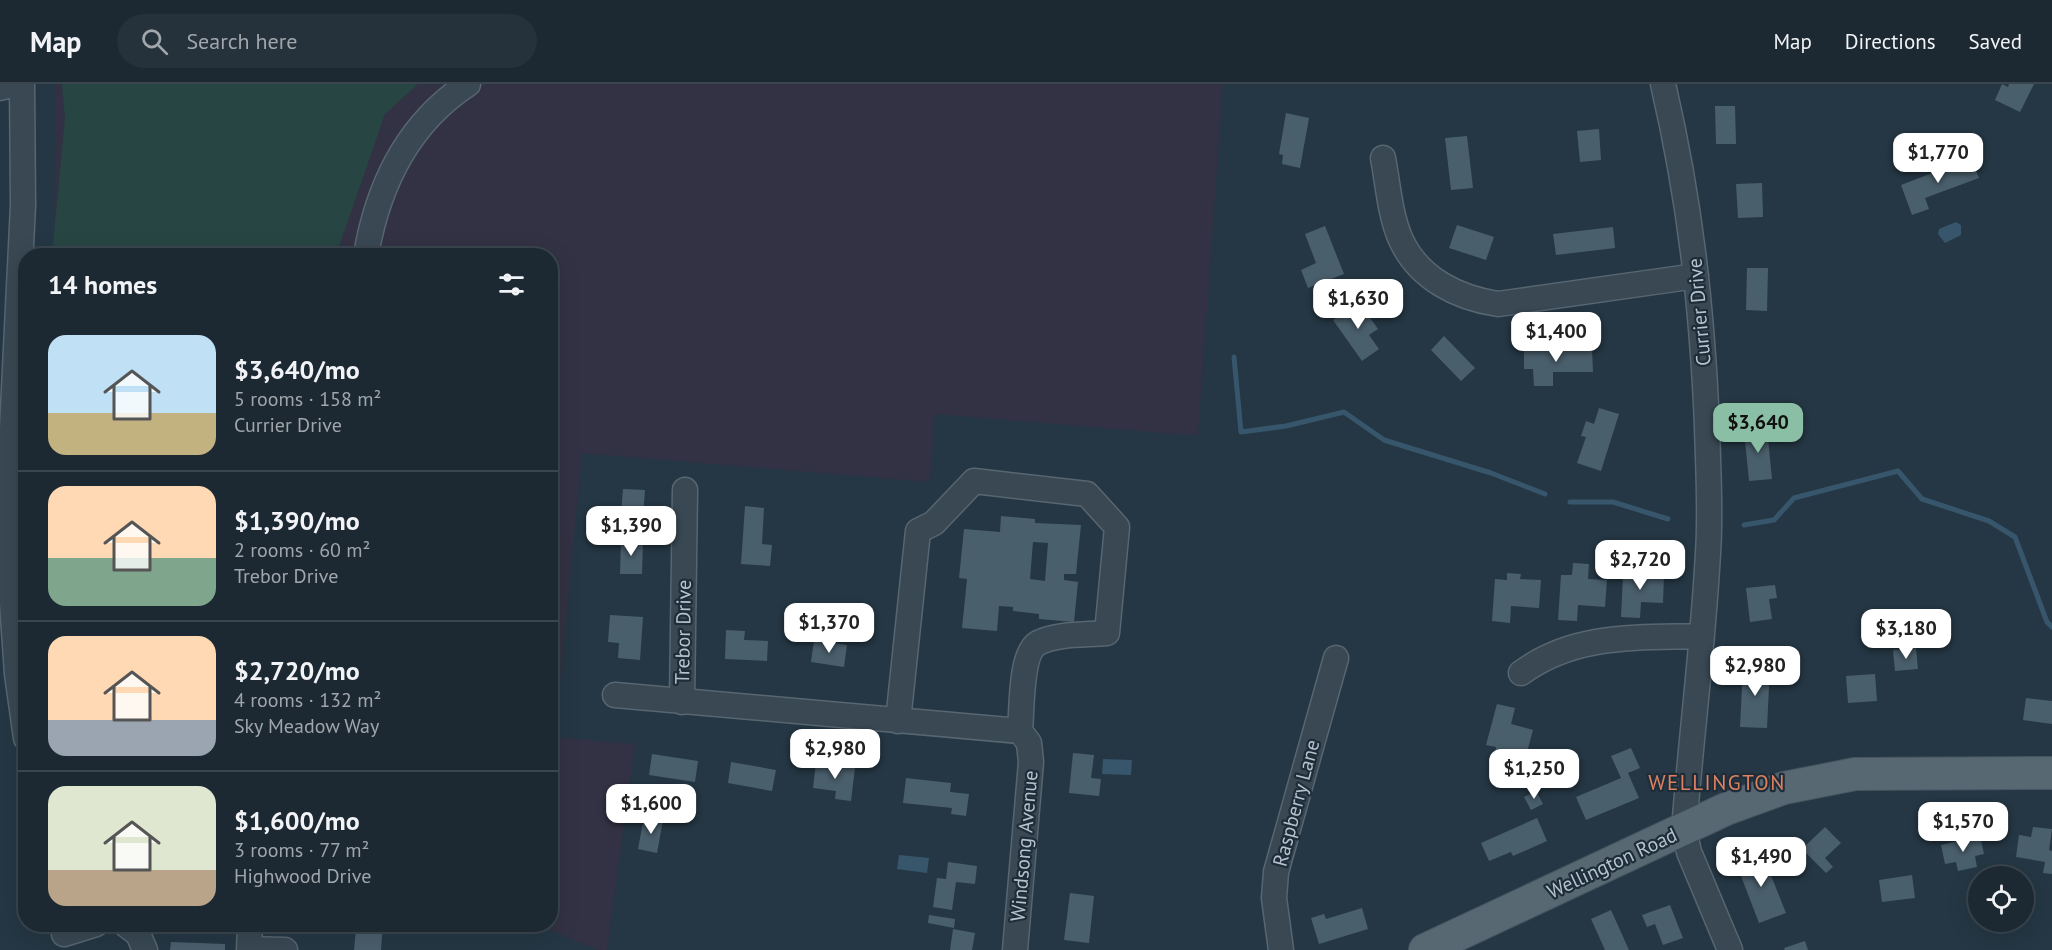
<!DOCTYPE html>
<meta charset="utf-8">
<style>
:root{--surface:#1c2933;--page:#25313b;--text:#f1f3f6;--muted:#a0a6ac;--line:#3a454e;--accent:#8abfa5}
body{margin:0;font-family:"PT Sans",sans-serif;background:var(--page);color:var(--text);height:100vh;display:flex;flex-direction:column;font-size:22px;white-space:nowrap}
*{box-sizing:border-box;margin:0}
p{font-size:20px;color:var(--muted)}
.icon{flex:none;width:33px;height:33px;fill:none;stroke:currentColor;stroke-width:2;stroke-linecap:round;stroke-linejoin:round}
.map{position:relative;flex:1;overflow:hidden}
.drawer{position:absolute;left:18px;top:164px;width:540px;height:684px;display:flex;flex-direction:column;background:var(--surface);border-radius:24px;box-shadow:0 6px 24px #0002,0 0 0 2px var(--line)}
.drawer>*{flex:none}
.controls{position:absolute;left:1968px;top:782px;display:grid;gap:12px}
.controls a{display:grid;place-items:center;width:66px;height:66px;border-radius:50%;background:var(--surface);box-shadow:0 6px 24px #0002,0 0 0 2px var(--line);font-size:30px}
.price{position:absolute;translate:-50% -51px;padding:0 14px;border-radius:12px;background:#fff;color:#222;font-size:20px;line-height:39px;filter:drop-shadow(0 2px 3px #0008)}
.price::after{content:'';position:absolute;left:50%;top:36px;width:18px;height:14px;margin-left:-9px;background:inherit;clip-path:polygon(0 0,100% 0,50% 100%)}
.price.current{background:var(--accent);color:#111}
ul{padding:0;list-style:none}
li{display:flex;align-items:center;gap:18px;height:150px;padding:0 30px}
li+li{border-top:2px solid var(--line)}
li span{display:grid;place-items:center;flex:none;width:168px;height:120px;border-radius:18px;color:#555}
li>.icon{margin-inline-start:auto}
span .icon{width:72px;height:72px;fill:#fffc;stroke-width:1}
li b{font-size:26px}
h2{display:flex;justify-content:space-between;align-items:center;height:72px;padding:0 30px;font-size:26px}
header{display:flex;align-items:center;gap:36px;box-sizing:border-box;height:84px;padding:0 30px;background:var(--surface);border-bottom:2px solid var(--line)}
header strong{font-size:28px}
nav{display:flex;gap:33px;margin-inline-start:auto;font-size:21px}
.search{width:420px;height:54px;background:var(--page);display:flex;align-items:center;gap:15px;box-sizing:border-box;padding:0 21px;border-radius:33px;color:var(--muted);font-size:22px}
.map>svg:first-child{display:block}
</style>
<header>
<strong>Map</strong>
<div class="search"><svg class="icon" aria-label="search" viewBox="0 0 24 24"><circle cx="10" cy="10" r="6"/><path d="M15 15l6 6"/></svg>Search here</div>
<nav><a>Map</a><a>Directions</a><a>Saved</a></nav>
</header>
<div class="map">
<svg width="2052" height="866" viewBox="0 0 2052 866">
<rect width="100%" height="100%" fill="#253744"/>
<path fill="#323244" d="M56,0h1167l-25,352 -263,-22 -5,68 -348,-29 -27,284 80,7 -28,206h-9l-62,-26h14v-669h-496z"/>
<path fill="#274543" d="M62,0h356l-33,30 -49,141h-284l13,-137z"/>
<path fill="#37566c" d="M1956,138l5,3v10l-16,8 -7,-9 1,-5z
M1103,675l29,1 -1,15 -29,-1z
M899,771l30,3 -2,15 -30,-4z"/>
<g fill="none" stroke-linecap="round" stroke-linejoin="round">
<path stroke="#37566c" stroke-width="5" d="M1234,273l7,75 45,-6 58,-14 40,28 107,33 54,21
M1570,418h43l55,17
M1744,441l30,-5 20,-22 104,-27 24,28 67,22 26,16 32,85 5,5"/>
</g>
<path fill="#4a5f6c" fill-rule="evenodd" d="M2002,0l6,3 1,-3h25l-14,28 -25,-12z
M1715,22h20l1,38h-20z
M1286,29l23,5 -9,50 -18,-4 1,-9 -4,-1z
M1599,45l2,31 -21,2 -3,-31z
M1467,52l6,52 -22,2 -6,-52z
M1971,74l8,20 -54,20 4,11 -17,6 -11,-30z
M1762,99l1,34 -25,1 -2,-34z
M1457,141l37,12 -8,23 -37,-12z
M1325,142l19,48 -36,14 -7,-18 15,-7 -11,-29z
M1613,143l2,21 -59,7 -3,-21z
M1747,184h21l-1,43 -21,-1z
M1359,218l19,27 -9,6 10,14 -17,12 -29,-41z
M1444,252l31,32 -14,13 -30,-31z
M1524,265h68l1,23h-40v14h-19l-1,-17h-9z
M1599,324l20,6 -18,57 -24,-8 9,-26 -5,-1 5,-15 8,3z
M1767,344l5,51 -23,2 -5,-51z
M623,405l22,1 -2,26 -22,-2z
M745,422l19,2 -2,36 10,1 -2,21 -29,-2z
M1001,432l34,3v4l46,2 -5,49h-12v6l14,2 -4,40 -35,-3v-5l-26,-3v-4l-14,-1 -2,25 -35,-3 5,-49 -8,-1 5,-49 36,3zM1033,458l15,1 -3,38 -15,-2z
M621,455l22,1 -1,34h-22z
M1573,479l16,1 -1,15 19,1 -2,27 -27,-2 -1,16 -19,-1 3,-45h11z
M1633,480l13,1v10l18,1 -1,27 -22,-1 -1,16 -19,-1 2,-42 9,1z
M1507,489l14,1 -1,5 21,1 -2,28 -28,-2 -1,17 -18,-2 3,-42 12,1z
M1775,501l2,13 -8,1 3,20 -22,3 -4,-34z
M610,531l33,2 -3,43 -22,-2 1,-15 -11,-1z
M726,546l19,1 -1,9 24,1 -1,20 -42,-2z
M814,556l33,5 -3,22 -33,-5z
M1916,564l2,21 -23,2 -2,-21z
M1743,582l27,1 -3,61 -27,-1z
M1875,590l2,27 -29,2 -2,-27z
M2026,614l26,3v23l-29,-4z
M1497,620l18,4 -4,16 22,6 -7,26 -18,-4 -2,9 -12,-3 2,-11 -10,-2z
M1631,664l9,20 -12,5 11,25 -53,22 -10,-23 45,-19 -10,-22z
M1073,669l21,2 -3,23 10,1 -2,17 -30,-3z
M652,670l46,7 -3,21 -46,-7z
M731,678l45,8 -4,21 -44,-8z
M816,679l39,5 -4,33 -16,-2 1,-8 -23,-3z
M906,694l45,5 -1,9 19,2 -3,22 -15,-2 1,-6 -49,-5z
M1536,707l7,13 -12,6 -7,-13z
M644,733l19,3 -6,33 -19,-4z
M1537,734l10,23 -34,15 -2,-4 -22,9 -8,-18z
M1825,743l16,16 -16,15 8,9 -7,6 -24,-24z
M2033,743l19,2 -3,21 3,1v23l-9,-1 2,-11 -29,-5 3,-22 12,2z
M1980,752l4,18 -9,2 2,11 -19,4 -2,-9 -11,2 -4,-19z
M1762,769l24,60 -27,10 -23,-60z
M948,778l29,4 -2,18 -19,-2 -4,28 -19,-3 4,-29 9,1z
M1912,791l3,23 -33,4 -3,-22z
M1070,809l24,3 -5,47 -25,-3z
M1670,821l13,33 -20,7 -8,-21 -8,3 -5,-12z
M1362,824l6,21 -49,15 -8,-26 13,-4 2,5z
M1611,826l18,40h-24l-14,-31z
M929,831l26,4 -1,9 -26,-5z
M316,840h67l-2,26h-27l2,-21z
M953,845l22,4 -3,17h-22z
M1805,857l3,9h-23l-1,-2z
M171,858l54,2v6h-55z"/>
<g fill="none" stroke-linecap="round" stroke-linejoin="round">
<defs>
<path id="minor" d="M22,0l1,121 -14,286v68l8,115 9,64
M1663,0c27,116 39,223 44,342 1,42 4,85 1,127 -5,93 -17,184 -24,277l5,22 41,98
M0,4l15,-4
M1383,74c5,26 7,58 18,82 18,39 57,58 97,64l198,-28
M366,171c12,-70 41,-131 102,-171
M1521,589c54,-40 117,-35 181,-37
M615,611l405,36 9,12 2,19 -16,188
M682,618l3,-212
M898,637l20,-190 16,-8 40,-42 113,13 30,33 -10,106c-20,2 -50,0 -69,10 -18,10 -16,68 -18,88
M125,840l13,10 7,16
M64,850l32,-10
M249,865l36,1
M249,866l1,-26
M1281,866l-7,-52 2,-26 60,-214"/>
<path id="major" d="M1425,866l301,-141 58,-21 71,-14 197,-1"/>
</defs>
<use href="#minor" stroke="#576670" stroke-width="27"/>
<use href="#major" stroke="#46545f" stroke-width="34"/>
<use href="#minor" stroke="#394853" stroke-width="24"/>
<use href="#major" stroke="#576873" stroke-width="32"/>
</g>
<g text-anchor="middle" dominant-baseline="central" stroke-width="4.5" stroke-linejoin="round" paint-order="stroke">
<g font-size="20" fill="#b6c3cd" stroke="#1e2d39">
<text transform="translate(1699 228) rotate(-95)">Currier Drive</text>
<text transform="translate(683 548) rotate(-89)">Trebor Drive</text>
<text transform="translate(1296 719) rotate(-75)">Raspberry Lane</text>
<text transform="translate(1024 762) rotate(-85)">Windsong Avenue</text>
<text transform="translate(1612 779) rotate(-25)">Wellington Road</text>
</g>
<g font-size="21" letter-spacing="1.5" fill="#dd8261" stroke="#1e2d39">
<text x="1717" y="698">WELLINGTON</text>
</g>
</g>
</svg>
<div class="controls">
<a><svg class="icon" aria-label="locate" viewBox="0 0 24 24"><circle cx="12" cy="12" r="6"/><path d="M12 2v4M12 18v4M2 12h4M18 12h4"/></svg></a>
</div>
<b class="price" style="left:1938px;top:100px">$1,770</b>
<b class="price" style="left:1358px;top:246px">$1,630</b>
<b class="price" style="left:1556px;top:279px">$1,400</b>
<b class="price current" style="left:1758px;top:370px">$3,640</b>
<b class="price" style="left:631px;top:473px">$1,390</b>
<b class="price" style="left:1640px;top:507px">$2,720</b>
<b class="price" style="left:829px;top:570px">$1,370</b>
<b class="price" style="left:1906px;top:576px">$3,180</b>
<b class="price" style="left:1755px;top:613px">$2,980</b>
<b class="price" style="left:835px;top:696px">$2,980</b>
<b class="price" style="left:1534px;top:716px">$1,250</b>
<b class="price" style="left:651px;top:751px">$1,600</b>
<b class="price" style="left:1963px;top:769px">$1,570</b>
<b class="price" style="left:1761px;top:804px">$1,490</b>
<section class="drawer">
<h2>14 homes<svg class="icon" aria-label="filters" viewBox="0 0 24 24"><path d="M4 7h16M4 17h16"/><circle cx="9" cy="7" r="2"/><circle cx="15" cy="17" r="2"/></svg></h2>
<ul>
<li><span style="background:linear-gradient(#bfe0f5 65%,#c2b280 0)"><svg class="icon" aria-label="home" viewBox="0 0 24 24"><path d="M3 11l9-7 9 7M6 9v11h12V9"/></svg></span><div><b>$3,640/mo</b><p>5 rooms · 158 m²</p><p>Currier Drive</p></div></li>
<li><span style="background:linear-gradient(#ffd9b3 60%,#7fa58c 0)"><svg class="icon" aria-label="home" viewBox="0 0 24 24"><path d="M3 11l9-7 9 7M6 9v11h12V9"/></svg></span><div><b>$1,390/mo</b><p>2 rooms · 60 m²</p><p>Trebor Drive</p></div></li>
<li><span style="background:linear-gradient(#ffd9b3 70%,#9aa5b1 0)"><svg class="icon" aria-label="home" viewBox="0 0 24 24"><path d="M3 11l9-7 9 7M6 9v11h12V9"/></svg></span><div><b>$2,720/mo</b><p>4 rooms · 132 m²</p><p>Sky Meadow Way</p></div></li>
<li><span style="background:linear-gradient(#dfe7d0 70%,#b9a48a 0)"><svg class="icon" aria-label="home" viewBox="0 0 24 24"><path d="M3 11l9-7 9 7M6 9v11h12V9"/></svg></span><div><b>$1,600/mo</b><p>3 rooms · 77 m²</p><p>Highwood Drive</p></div></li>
</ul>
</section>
</div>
